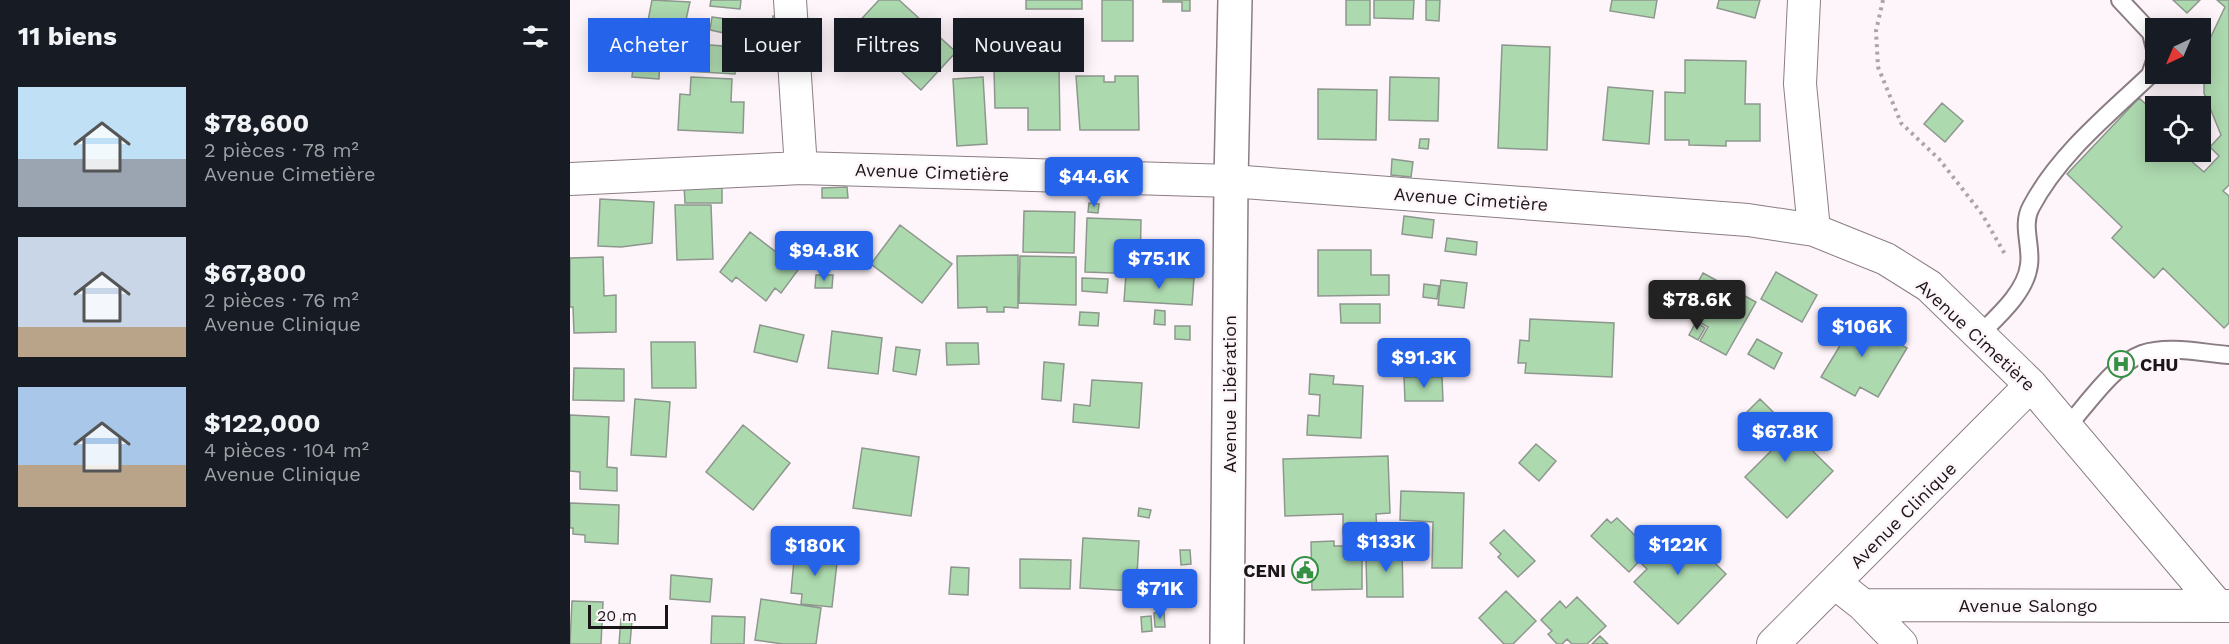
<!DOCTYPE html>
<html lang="fr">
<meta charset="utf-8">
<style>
:root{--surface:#171b24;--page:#20242c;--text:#f1f3f6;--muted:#9ea1a6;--accent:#2563eb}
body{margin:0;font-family:"Work Sans",sans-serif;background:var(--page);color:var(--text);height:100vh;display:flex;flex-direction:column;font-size:22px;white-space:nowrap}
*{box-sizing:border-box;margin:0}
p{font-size:20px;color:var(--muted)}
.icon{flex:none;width:33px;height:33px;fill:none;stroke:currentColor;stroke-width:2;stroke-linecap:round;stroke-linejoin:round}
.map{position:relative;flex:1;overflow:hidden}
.drawer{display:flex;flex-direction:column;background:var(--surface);width:570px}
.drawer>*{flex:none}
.top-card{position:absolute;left:18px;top:18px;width:570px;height:54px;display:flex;gap:12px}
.needle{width:39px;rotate:224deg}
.buttons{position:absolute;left:1575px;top:18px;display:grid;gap:12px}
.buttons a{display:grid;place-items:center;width:66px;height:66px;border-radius:0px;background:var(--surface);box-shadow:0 3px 15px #0003;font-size:30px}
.scale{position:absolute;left:18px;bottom:15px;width:80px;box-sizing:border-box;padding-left:6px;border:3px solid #1a1618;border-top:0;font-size:16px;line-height:21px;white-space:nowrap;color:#1a1618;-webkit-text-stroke:4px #fef5fa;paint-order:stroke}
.price{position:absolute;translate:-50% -51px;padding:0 14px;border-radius:6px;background:var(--accent);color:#fff;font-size:20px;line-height:39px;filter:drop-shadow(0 2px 3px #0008)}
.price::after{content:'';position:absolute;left:50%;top:36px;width:18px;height:14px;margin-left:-9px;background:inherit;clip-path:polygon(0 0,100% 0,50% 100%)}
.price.on{background:#222;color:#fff}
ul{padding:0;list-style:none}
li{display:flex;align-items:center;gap:18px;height:150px;padding:0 18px}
li span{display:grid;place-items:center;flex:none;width:168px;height:120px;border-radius:0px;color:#555}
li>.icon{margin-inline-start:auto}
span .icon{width:72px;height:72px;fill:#fffc;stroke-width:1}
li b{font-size:26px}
h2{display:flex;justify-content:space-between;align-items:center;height:72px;padding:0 18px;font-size:26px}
.chip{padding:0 21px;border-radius:0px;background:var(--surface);box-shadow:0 3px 15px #0003;font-size:21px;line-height:54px}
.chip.on{background:var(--accent);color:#fff}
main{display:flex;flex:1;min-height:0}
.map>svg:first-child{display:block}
</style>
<main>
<section class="drawer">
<h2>11 biens<svg class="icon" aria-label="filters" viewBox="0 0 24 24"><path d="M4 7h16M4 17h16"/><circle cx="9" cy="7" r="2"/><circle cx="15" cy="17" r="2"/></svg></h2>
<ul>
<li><span style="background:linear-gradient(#bfe0f5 60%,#9aa5b1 0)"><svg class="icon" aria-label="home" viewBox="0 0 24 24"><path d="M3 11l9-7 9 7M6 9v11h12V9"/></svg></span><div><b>$78,600</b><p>2 pièces · 78 m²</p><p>Avenue Cimetière</p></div></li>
<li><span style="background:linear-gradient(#c9d6e8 75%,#b9a48a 0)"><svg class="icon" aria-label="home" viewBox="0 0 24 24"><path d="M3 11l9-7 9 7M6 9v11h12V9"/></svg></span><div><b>$67,800</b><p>2 pièces · 76 m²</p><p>Avenue Clinique</p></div></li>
<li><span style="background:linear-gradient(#a9c7e8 65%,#b9a48a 0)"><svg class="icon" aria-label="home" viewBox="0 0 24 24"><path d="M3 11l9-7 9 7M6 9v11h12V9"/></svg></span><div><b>$122,000</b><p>4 pièces · 104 m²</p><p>Avenue Clinique</p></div></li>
</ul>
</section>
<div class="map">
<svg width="1659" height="644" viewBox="0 0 1659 644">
<rect width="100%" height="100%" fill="#fef5fa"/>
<path fill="#add9af" stroke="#8d978d" stroke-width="1.5" d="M82,0l38,2 -7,31 -36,-7z
M141,0h30l-1,9 -30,-3z
M309,0h20l57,52 -35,38 -67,-63z
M456,0h56v9h-56z
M532,0h31v41h-31z
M593,0h27v11h-8v-9h-19z
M776,0h24v25h-24z
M804,0h40l-1,19 -39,-1z
M856,0h14l-1,21 -13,-1z
M1042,0h45l-3,18 -44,-7z
M1149,0h41l-5,18 -38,-10z
M1603,0h27l-13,13z
M1647,0h12v185l-6,6 6,5v127l-5,5 -61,-60 -9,10 -42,-40 10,-11 -55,-53 72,-76 17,15v39h40l-7,7 15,13 15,-16 -9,-9 11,-12 -17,-42v-27l3,-21 18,-38z
M203,16l8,1 -1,16h-8z
M142,17l14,2 -2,14 -14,-3z
M89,30l18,3 -3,21 -18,-2z
M459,40h32v17h-31z
M114,43l52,4 -1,27 -50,-3z
M932,45l48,2 -3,103 -49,-2z
M64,56l26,2 -1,21 -27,-2z
M1115,60l61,1 -1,43h15v37h-34v5l-37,-1v-5h-24v-48l20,1z
M424,67h65l1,63h-32v-22h-33z
M506,76h28v6h11v-6h23l1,54h-59z
M121,77l41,2 -1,23h13l-1,31 -65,-3 2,-36 10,1z
M413,77l4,67 -30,2 -4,-67z
M820,77l49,1 -1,43 -49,-1z
M1038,87l45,4 -4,53 -46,-4z
M748,89l59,1 -1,50 -58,-1z
M1372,103l21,18 -18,21 -21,-18z
M850,139h9l-1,10 -9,-1z
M822,159l21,3 -2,15 -20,-2z
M114,185h38v18h-37z
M277,187l1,11h-26v-10z
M30,199l54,3 -2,41 -31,4 -23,-1z
M519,203l10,1 -1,9 -10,-1z
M105,205h36l2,54 -36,1z
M454,211l51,1 -1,41 -51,-1z
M834,216l30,4 -2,18 -30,-4z
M517,218l54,2 -1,54 -55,-2z
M330,225l52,39 -30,39 -51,-39z
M180,232l26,20 6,-7 22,17 -23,31 -6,-5 -9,13 -30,-24 -4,5 -12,-10z
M877,238l30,4 -1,13 -31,-4z
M748,250h53v25h18v20l-71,1z
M448,255v53l-14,-1v5h-17v-5l-29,1 -1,-52z
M450,256l56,1v48l-57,-2z
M33,257l1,39 12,-1v37l-42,1 -1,-26h-3v-49z
M1206,272l41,23 -15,27 -41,-23z
M1133,273l53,29 -30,53 -26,-14 8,-14 -26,-15z
M556,274l68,4 -2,27 -68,-4z
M246,275h17l-1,13h-17z
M512,278l26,1 -1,14 -25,-2z
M871,280l26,3 -3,25 -26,-3z
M854,284l15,2 -2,13 -14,-2z
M770,304h40v19h-39z
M585,310l10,1v14l-11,-1z
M510,312l19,1 -1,13 -19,-1z
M1274,312l63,36 -29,49 -18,-10 -5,9 -34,-19 20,-33 -11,-6z
M960,319l84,4 -2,54 -87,-4 1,-10h-8l2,-23 9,1z
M1126,322l9,6 -7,12 -9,-5z
M190,325l44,10 -7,27 -43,-10z
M605,326h15v14l-15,-1z
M262,331l50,7 -4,36 -50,-6z
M1187,339l25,14 -8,16 -26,-15z
M81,342h44l1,46h-44z
M376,343h32l1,21 -32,1z
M326,347l24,3 -4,25 -23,-4z
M474,362l20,2 -3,37 -19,-2z
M4,368l50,1v32l-51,-1z
M740,374l24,2 -1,8 30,2 -2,52 -54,-3 1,-20 11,1 1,-21 -11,-1z
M834,377h38l1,24h-38z
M522,380l50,3 -3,45 -66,-6 1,-18 16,2z
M65,399l35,3 -4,55 -35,-2z
M1190,399l73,72 -46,47 -42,-41 31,-31 -32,-31z
M0,415l39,2 -2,50 10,1v23l-37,-2v-17l-10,-1z
M173,425l47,38 -37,47 -47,-38z
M966,444l20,17 -17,20 -20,-18z
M292,448l57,9 -8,59 -58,-8z
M818,456l2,57 -14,1 1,18 -34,2v-20l-58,2 -2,-57z
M831,491l63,2 -2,75h-30l1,-46 -33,-2z
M0,503l49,2 -1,39 -33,-2v-7l-12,-1v-6h-3z
M569,508l12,2 -2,8 -11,-2z
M1047,518l33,32 -21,22 -38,-36 16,-17 4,4z
M934,530l31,31 -17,16 -20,-20 3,-3 -11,-11z
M1111,530l45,44 -48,50 -44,-42 13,-13 -7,-7 26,-27 5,6z
M513,538l56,3 -3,50 -56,-3z
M764,541v5h28v43l-50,1 -1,-48z
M809,546h23l1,51h-36l-1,-39 13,-1z
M225,549l43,5 -6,53 -31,-3 1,-10 -11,-1z
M610,550h10l1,14 -10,1z
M450,559l51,1 -1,29 -50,-1z
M381,567l18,1 -1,27 -19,-1z
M101,575l41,4 -2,23 -40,-3z
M936,591l30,30 -23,23h-9l-25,-26z
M1007,597l29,29 -19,18h-15l-5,-5 -5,5h-5l-9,-10 4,-3 -11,-11 19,-19 6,7z
M191,599l60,9 -5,36h-33l-28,-4z
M2,601l31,1 -2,42h-31z
M594,612l1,15h-10l-1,-14z
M142,616l33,1 -1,27h-33z
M581,616l1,15 -10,1 -1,-15z
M51,619l11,1 -2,24h-11z
M1030,636l8,8h-16z"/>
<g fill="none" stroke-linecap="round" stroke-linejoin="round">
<defs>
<path id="lane" d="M1550,0l31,33 5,20
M1409,335c18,-18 47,-43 50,-70 3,-19 -8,-40 2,-58 28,-53 77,-92 119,-132l6,-17
M1496,428c20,-22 48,-64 76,-74 26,-9 60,-1 87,1"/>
<path id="street" d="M220,0l11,168
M1234,0l-4,84 14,146
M0,179l231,-11 430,13 517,39 66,10 72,29 43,27 102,99 186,220
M1265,583l28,22 366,1
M1293,605l38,39
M1203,644l258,-259"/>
<path id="secondary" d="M657,644l4,-463 4,-181"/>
</defs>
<use href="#lane" stroke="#8a7d84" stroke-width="20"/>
<use href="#street" stroke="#8a7d84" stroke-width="34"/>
<use href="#secondary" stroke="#8a7d84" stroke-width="36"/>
<path stroke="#aba4a8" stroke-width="4" stroke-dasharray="3 4.5" stroke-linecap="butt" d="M1313,0l-7,31 2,36 23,56 38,36 43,55 24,42"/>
<use href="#lane" stroke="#fff" stroke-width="16"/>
<use href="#street" stroke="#fff" stroke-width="32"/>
<use href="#secondary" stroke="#fff" stroke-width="33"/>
</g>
<defs>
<symbol id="hospital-ring" viewBox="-11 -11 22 22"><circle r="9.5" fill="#fef5fa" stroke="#349042" stroke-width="1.5"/><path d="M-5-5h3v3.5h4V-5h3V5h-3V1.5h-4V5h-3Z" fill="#349042"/></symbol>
<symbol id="civic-ring" viewBox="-11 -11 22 22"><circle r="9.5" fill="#fef5fa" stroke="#349042" stroke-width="1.5"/><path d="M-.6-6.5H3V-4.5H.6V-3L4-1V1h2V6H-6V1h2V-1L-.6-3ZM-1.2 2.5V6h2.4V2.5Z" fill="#349042"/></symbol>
</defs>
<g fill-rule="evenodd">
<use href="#hospital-ring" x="1536" y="349" width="30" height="30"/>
<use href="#civic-ring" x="720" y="555" width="30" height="30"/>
</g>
<g text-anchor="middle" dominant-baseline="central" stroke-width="5" stroke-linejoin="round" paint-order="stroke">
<g font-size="18" fill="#1a1618" stroke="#fef5fa">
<text transform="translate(362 172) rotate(2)">Avenue Cimetière</text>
<text transform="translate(901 199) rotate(4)">Avenue Cimetière</text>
<text transform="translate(1406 335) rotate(43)">Avenue Cimetière</text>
<text transform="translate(659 394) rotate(-90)">Avenue Libération</text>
<text transform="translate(1333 515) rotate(-45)">Avenue Clinique</text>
<text x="1458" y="605">Avenue Salongo</text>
</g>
<g font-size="18" font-weight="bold" fill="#1a1618" stroke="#fef5fa" text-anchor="start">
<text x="1570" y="364">CHU</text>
<text x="716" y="570" text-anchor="end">CENI</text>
</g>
</g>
</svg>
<div class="buttons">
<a><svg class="needle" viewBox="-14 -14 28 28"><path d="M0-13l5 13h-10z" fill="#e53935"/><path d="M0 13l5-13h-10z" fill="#9ea1a6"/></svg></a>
<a><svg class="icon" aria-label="locate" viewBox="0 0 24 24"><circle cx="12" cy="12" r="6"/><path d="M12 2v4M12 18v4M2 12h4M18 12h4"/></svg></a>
</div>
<div class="scale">20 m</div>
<b class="price" style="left:524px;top:208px">$44.6K</b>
<b class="price" style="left:254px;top:282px">$94.8K</b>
<b class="price" style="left:589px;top:290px">$75.1K</b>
<b class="price on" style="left:1127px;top:331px">$78.6K</b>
<b class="price" style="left:1292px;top:358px">$106K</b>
<b class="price" style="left:854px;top:389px">$91.3K</b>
<b class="price" style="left:1215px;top:463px">$67.8K</b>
<b class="price" style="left:816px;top:573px">$133K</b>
<b class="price" style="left:1108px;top:576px">$122K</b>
<b class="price" style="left:245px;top:577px">$180K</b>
<b class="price" style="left:590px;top:620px">$71K</b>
<div class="top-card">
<a class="chip on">Acheter</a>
<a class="chip">Louer</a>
<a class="chip">Filtres</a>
<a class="chip">Nouveau</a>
</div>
</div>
</main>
